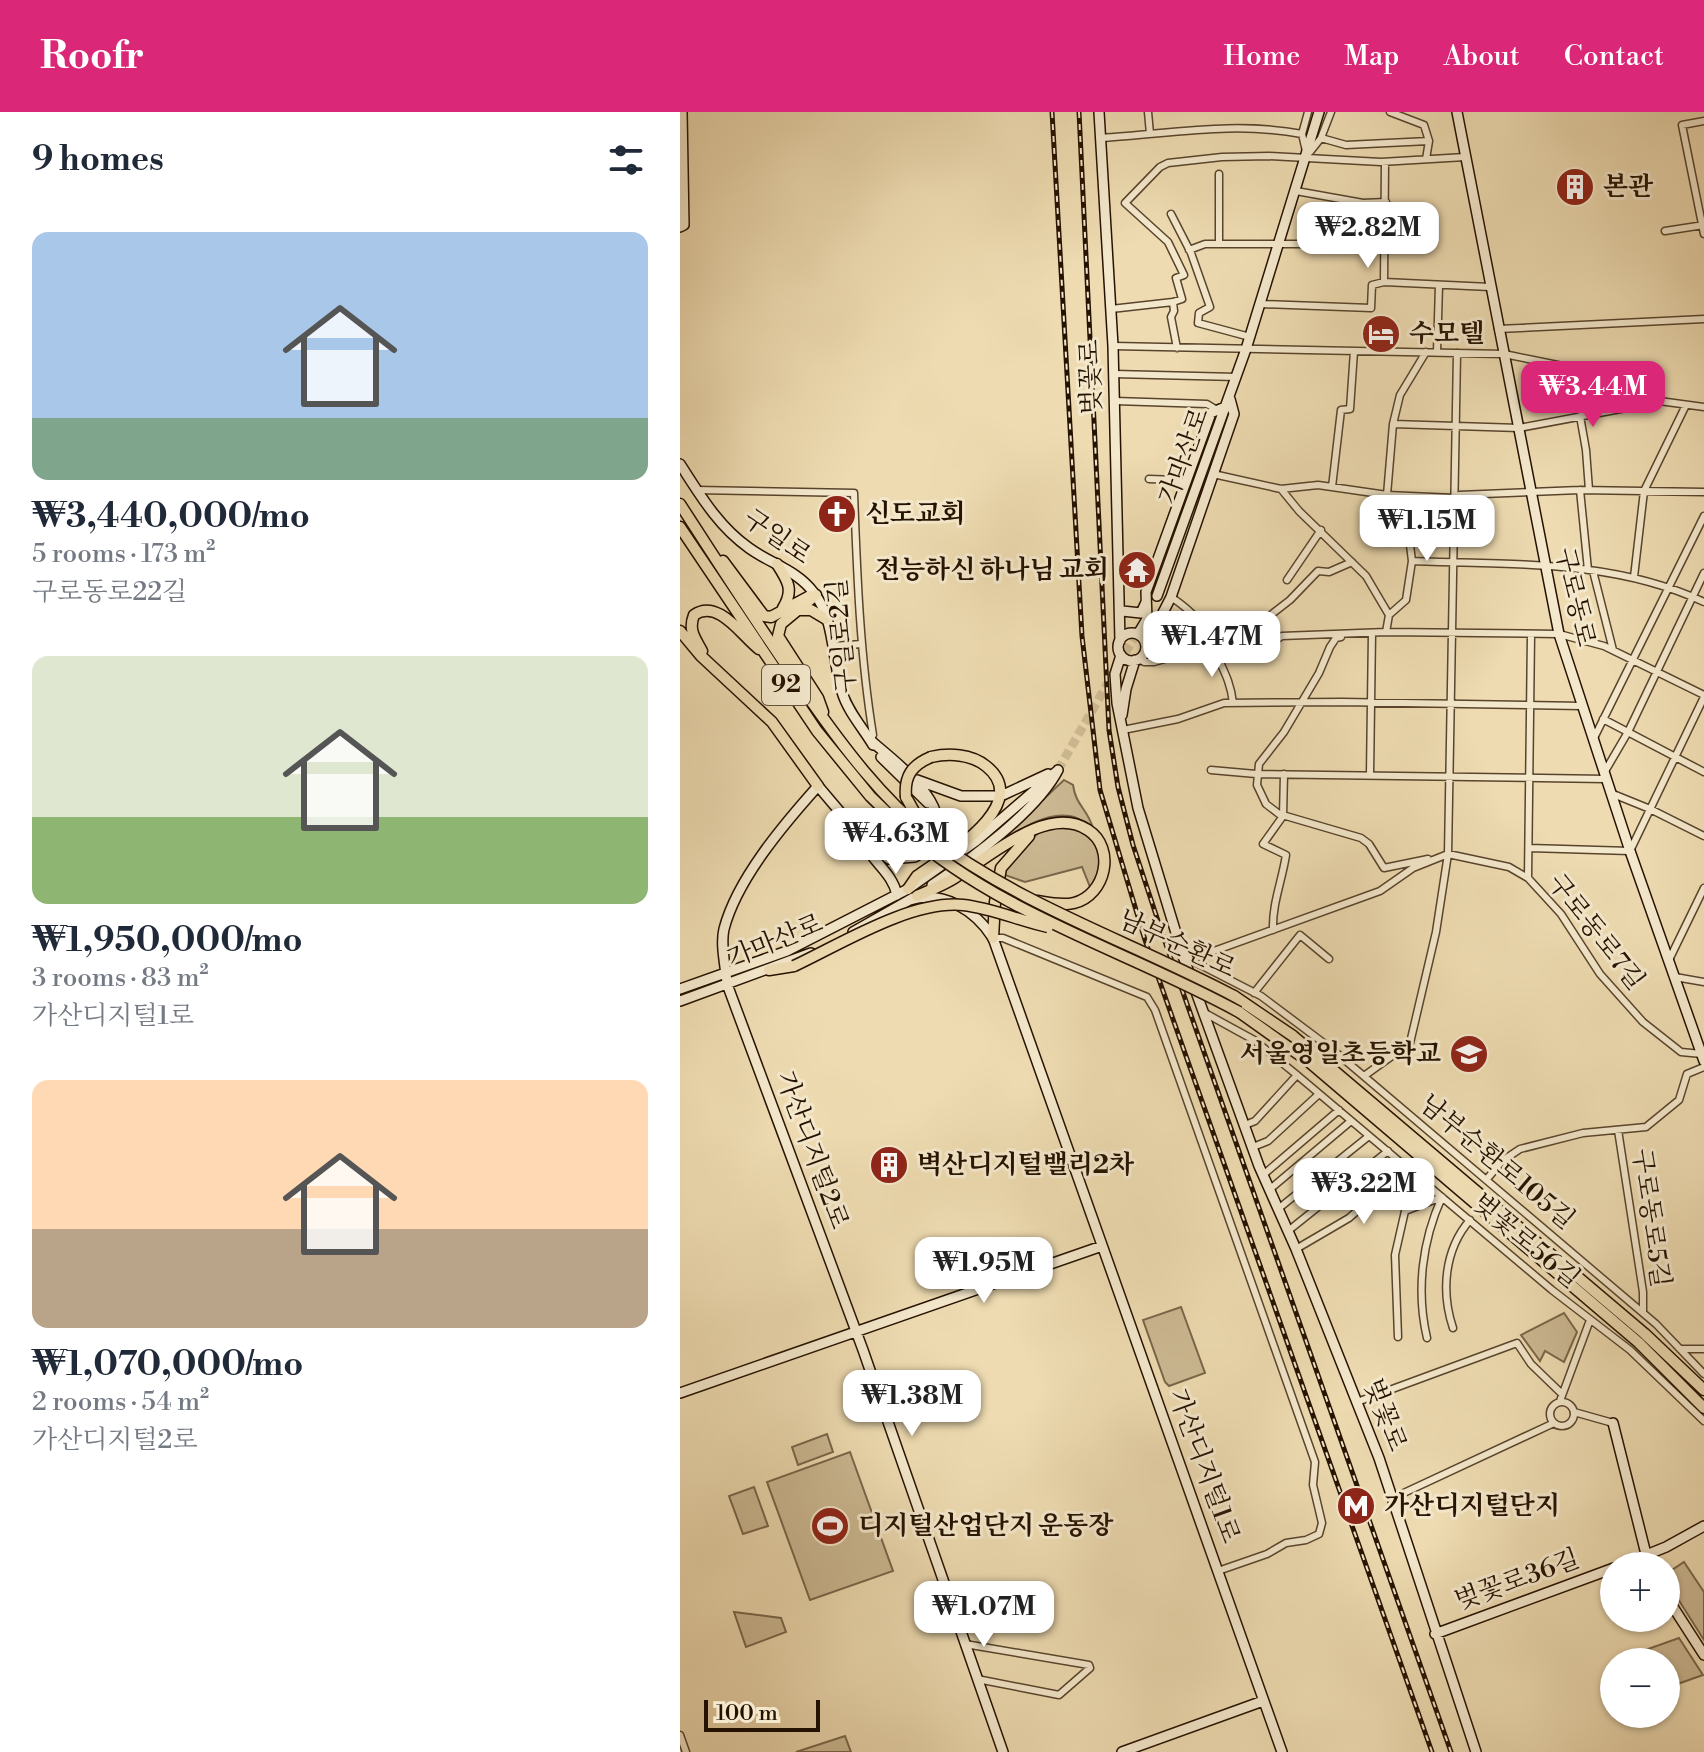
<!DOCTYPE html>
<meta charset="utf-8">
<style>
:root{--surface:#fff;--page:#f2f2f3;--text:#1f2937;--muted:#747a83;--accent:#db2777}
body{margin:0;font-family:"Libre Bodoni","Noto Serif KR",serif;background:var(--page);color:var(--text);height:100vh;display:flex;flex-direction:column;font-size:30px;white-space:nowrap}
*{box-sizing:border-box;margin:0}
p{font-size:26px;color:var(--muted)}
.icon{flex:none;width:44px;height:44px;fill:none;stroke:currentColor;stroke-width:2;stroke-linecap:round;stroke-linejoin:round}
.map{position:relative;flex:1;overflow:hidden}
.drawer{display:flex;flex-direction:column;background:var(--surface);width:680px}
.drawer>*{flex:none}
.buttons{position:absolute;left:920px;top:1440px;display:grid;gap:16px}
.buttons a{display:grid;place-items:center;width:80px;height:80px;border-radius:50%;background:var(--surface);box-shadow:0 2px 6px #0004;font-size:40px}
.scale{position:absolute;left:24px;bottom:20px;width:116px;box-sizing:border-box;padding-left:8px;border:4px solid #261200;border-top:0;font-size:22px;line-height:28px;white-space:nowrap;color:#261200;-webkit-text-stroke:6px #f4e8cc;paint-order:stroke}
.price{position:absolute;translate:-50% -68px;padding:0 18px;border-radius:16px;background:#fff;color:#222;font-size:26px;line-height:52px;filter:drop-shadow(0 2px 4px #0008)}
.price::after{content:'';position:absolute;left:50%;top:48px;width:24px;height:18px;margin-left:-12px;background:inherit;clip-path:polygon(0 0,100% 0,50% 100%)}
.price.current{background:var(--accent);color:#fff}
ul{padding:0;list-style:none}
li{display:grid;align-content:center;gap:16px;height:424px;padding:0 32px}
li span{display:grid;place-items:center;height:248px;border-radius:16px;color:#555}
li>.icon{margin-inline-start:auto}
span .icon{width:144px;height:144px;fill:#fffc;stroke-width:1}
li b{font-size:34px}
h2{display:flex;justify-content:space-between;align-items:center;height:96px;padding:0 32px;font-size:34px}
header{display:flex;align-items:center;gap:48px;box-sizing:border-box;height:112px;padding:0 40px;background:var(--accent);color:#fff}
header strong{font-size:38px}
nav{display:flex;gap:44px;margin-inline-start:auto;font-size:28px}
main{display:flex;flex:1;min-height:0}
.map>svg:first-child{display:block}
</style>
<header>
<strong>Roofr</strong>
<nav><a>Home</a><a>Map</a><a>About</a><a>Contact</a></nav>
</header>
<main>
<section class="drawer">
<h2>9 homes<svg class="icon" aria-label="filters" viewBox="0 0 24 24"><path d="M4 7h16M4 17h16"/><circle cx="9" cy="7" r="2"/><circle cx="15" cy="17" r="2"/></svg></h2>
<ul>
<li><span style="background:linear-gradient(#a9c7e8 75%,#7fa58c 0)"><svg class="icon" aria-label="home" viewBox="0 0 24 24"><path d="M3 11l9-7 9 7M6 9v11h12V9"/></svg></span><div><b>₩3,440,000/mo</b><p>5 rooms · 173 m²</p><p>구로동로22길</p></div></li>
<li><span style="background:linear-gradient(#dfe7d0 65%,#8fb573 0)"><svg class="icon" aria-label="home" viewBox="0 0 24 24"><path d="M3 11l9-7 9 7M6 9v11h12V9"/></svg></span><div><b>₩1,950,000/mo</b><p>3 rooms · 83 m²</p><p>가산디지털1로</p></div></li>
<li><span style="background:linear-gradient(#ffd9b3 60%,#b9a48a 0)"><svg class="icon" aria-label="home" viewBox="0 0 24 24"><path d="M3 11l9-7 9 7M6 9v11h12V9"/></svg></span><div><b>₩1,070,000/mo</b><p>2 rooms · 54 m²</p><p>가산디지털2로</p></div></li>
</ul>
</section>
<div class="map">
<svg width="1024" height="1640" viewBox="0 0 1024 1640">
<rect width="100%" height="100%" fill="#eedbb1"/>
<filter id="stains"><feTurbulence type="fractalNoise" baseFrequency=".0025" numOctaves="4"/><feColorMatrix values="0 0 0 0 .2 0 0 0 0 .09 0 0 0 0 .02 0 0 0 .5 -.17"/></filter>
<radialGradient id="worn" r=".72"><stop offset=".6" stop-color="#630" stop-opacity="0"/><stop offset="1" stop-color="#630" stop-opacity=".3"/></radialGradient>
<path fill="#ccb993" stroke="#79664a" stroke-width="2" d="M384,668l9,5c3,21 14,23 20,43 -7,-5 -15,-11 -23,-12 -30,-5 -59,21 -83,36z
M393,715c29,12 35,35 17,60l-8,-20 -57,15 -23,-8 28,-34 15,-12z
M501,1195l24,66 -36,13 -4,-4 -22,-62z
M884,1201l13,19 -13,30 -19,-11 -5,10 -19,-26z
M147,1322l6,18 -35,13 -6,-18z
M170,1340l43,119 -83,29 -43,-118z
M74,1375l14,39 -25,8 -14,-38z
M1004,1450l20,30v48l-38,-60v-6z
M54,1500l47,6 5,14 -40,15z
M999,1526l24,37 -37,13v-26h-16l-5,-12z
M165,1624l6,16h-55z"/>
<g fill="none" stroke-linecap="round" stroke-linejoin="round">
<path stroke="#d0bd96" stroke-width="9" stroke-dasharray="9 4.5" stroke-linecap="butt" d="M378,658l82,-143"/>
<defs>
<path id="street" d="M468,0l2,22
M710,0l34,13 5,16 -3,18
M1024,9l-22,4 22,109
M421,26c69,-4 132,-17 201,-4
M641,26l25,7 83,-4
M626,39l-4,-17 6,-22
M630,40l11,-14 10,-26
M539,62v70
M616,79l67,12 23,-1
M491,102l20,39 19,54 -11,6 -1,10 52,14
M985,119l39,-6
M509,138l16,-6h181
M704,170l1,-120
M581,192l110,4 1,-23 12,-3 106,5
M431,197l62,-7
M818,217l206,-10
M433,234l391,8 83,17 65,29 52,7
M497,236l-6,-31 3,-6 -1,-9 9,-3 -6,-21 8,-3 -16,-33 -43,-39 35,-36 8,-4 54,-6 47,-1 112,6 84,-5
M757,240l2,-67
M434,262l123,3
M435,289l92,3 10,6
M900,304l6,34 3,40
M713,312l126,4 123,-23 5,-7
M533,362l68,15 37,-4 69,10 67,3 5,-3 121,-5 124,2
M469,367l28,1 8,4
M652,375l9,-77 9,-1 4,-58
M601,377l18,22 67,65 23,39
M16,378l158,3c3,81 6,162 19,242l-3,5
M900,378l8,80
M732,449c99,4 200,-2 292,41
M913,459l20,79
M954,465l10,-86 42,-86
M607,468l34,-50
M491,485c30,20 31,29 46,59 8,17 14,28 16,47
M706,520l3,-17 17,-15 6,-39 -2,-16 -23,-50 6,-71 7,-29 26,-43
M661,525l-5,1 -6,9 -11,26 -35,59 -25,32 -2,21 9,19 13,10 82,24 8,6 15,24 44,-9
M152,534l30,-2
M547,537l63,-49 28,-29 11,1 23,-10
M459,547l5,3h10l35,-10 74,-4 19,-12 104,-4 173,2 45,12 100,49
M923,607l101,53
M443,618l55,-11 46,-16 118,-1 240,4
M914,626l110,-222
M531,658l45,4 350,5
M924,661l24,-41 76,-159
M690,663l2,-142
M933,682l37,15 54,27
M849,736l101,3 74,-154
M848,766l3,-244
M593,818c-1,-26 9,-49 13,-75l-23,-11 20,-28 1,-42
M313,826h10l144,59 8,13 160,452 -2,23 9,38 -3,11 -13,6 -20,3 -19,11 -49,17
M503,844l78,40 72,54 323,274 48,50
M512,847l188,-68 33,-23 35,-14 61,13 19,11 33,36 39,60 43,48 38,30 21,2
M989,848l35,-72
M995,865l29,5
M574,881l46,-58 29,24
M523,900l51,28 43,35 255,215 78,60 74,71
M684,964l46,-33 26,-111 12,-78 9,-501
M565,1013l10,-4 42,-46
M938,1018l25,162v20
M573,1035l15,-6 51,-47
M583,1063l76,-65
M807,1067l15,-18 18,-12 63,-16 63,-6 33,-27 8,-26 17,-7
M589,1078l82,-69
M598,1097l91,-73
M608,1119l100,-80
M616,1137l53,-31 58,-51
M773,1216c-12,-36 -9,-78 17,-108
M718,1225l-3,-82 10,-44 37,-14
M747,1226c-11,-47 -5,-97 15,-141
M1000,1237h24
M880,1289l30,-81
M870 1302a12 12 0 1 1 24 0a12 12 0 1 1-24 0Z
M677,1290l160,-59 14,21 31,30
M894,1300l39,11
M713,1386l161,-75
M285,1532l124,21 1,3 -31,27 -82,-16
M0,1623l6,17"/>
<path id="secondary" d="M419,0l14,234 7,295
M777,0l102,522 71,217 74,210
M0,115l4,-2 -2,-113
M0,352c20,31 38,62 69,84 22,16 48,22 65,45 21,27 18,67 28,99 6,20 21,36 31,53
M477,484l89,-247 73,-237
M442,499l19,2 5,-11
M438 535a14 14 0 1 1 28 0a14 14 0 1 1-28 0Z
M458,522l9,-15 -1,-27 65,-179 16,-7
M466,534l25,-49 63,-183 -4,-15
M441,543l-6,19 2,29 21,105 45,148 76,210 37,83 83,209 97,294
M442,603l4,-26 9,-29
M190,628c30,26 105,80 45,117l-26,2 -27,-21 -44,-52c-34,38 -81,93 -94,143 -4,16 2,39 3,55l136,366 140,402
M201,645l47,46
M237,668l44,16h33
M323,683l45,-21
M185,733c9,18 28,29 32,50
M252,773c39,-26 105,-74 126,-115
M230,788c33,-10 65,10 83,38l289,814
M173,820l60,-34
M0,877l107,-38 121,-62 68,-48 80,-69
M0,889l131,-48
M0,1281l422,-147
M933,1311l36,143
M939,1454l47,-19 38,-21
M986,1484l38,59
M755,1522l179,-66
M442,1640l141,-51"/>
<path id="primary" d="M0,392c42,65 84,131 129,194 35,50 72,99 120,138
M0,415l137,204 53,65 36,35
M43,449l41,55 7,1 39,-21
M97,452c11,17 17,26 6,44
M136,483l-35,29 -3,12 40,62 5,14
M120,498h11l15,9
M0,519l21,25 71,66 46,64
M22,539c-7,-13 -14,-21 -8,-36 24,-17 48,21 65,34
M226,685l15,27
M228,777l9,-13c26,-19 118,-71 69,-110 -15,-12 -37,-13 -55,-9
M237,784c13,-6 27,-11 39,-19 34,-20 92,-74 132,-47 28,18 18,65 -14,73 -12,3 -25,0 -37,-2
M313,826l2,-36 6,-34 28,-32
M89,858l25,-4
M554,884l59,40 352,298 59,56
M559,900l69,49 330,281 66,66"/>
</defs>
<use href="#street" stroke="#58442c" stroke-width="9"/>
<use href="#secondary" stroke="#261200" stroke-width="12"/>
<use href="#primary" stroke="#261200" stroke-width="13"/>
<use href="#street" stroke="#f4e8cc" stroke-width="6"/>
<use href="#secondary" stroke="#f4e8cc" stroke-width="9"/>
<use href="#primary" stroke="#eedbb1" stroke-width="10"/>
<defs>
<path id="rail" d="M372,0l30,524 18,154 45,150 287,812
M399,0l30,618 9,57 15,58 29,88 289,819"/>
</defs>
<use href="#rail" stroke="#261200" stroke-width="5"/>
<use href="#rail" stroke="#f4e8cc" stroke-width="2" stroke-dasharray="6" stroke-linecap="butt"/>
<defs>
<path id="primary-bridge" d="M226,685c-2,-21 6,-32 25,-40
M226,719c97,85 222,120 333,181
M249,724c92,70 203,106 305,160
M114,854c47,-22 117,-66 169,-61 29,3 57,16 85,22"/>
</defs>
<use href="#primary-bridge" stroke="#261200" stroke-width="13" stroke-linecap="butt"/>
<use href="#primary-bridge" stroke="#eedbb1" stroke-width="10"/>
</g>
<defs>
<symbol id="building-disc" viewBox="-11 -11 22 22"><circle r="9.5" fill="#8f2418" stroke="#f4e8cc"/><path d="M-4-6H4V6H1V3H-1V6H-4ZM-2.5-4.3h1.7v1.8h-1.7ZM.8-4.3h1.7v1.8H.8ZM-2.5-1h1.7V.8h-1.7ZM.8-1h1.7V.8H.8Z" fill="#fff"/></symbol>
<symbol id="hotel-disc" viewBox="-11 -11 22 22"><circle r="9.5" fill="#8f2418" stroke="#f4e8cc"/><path d="M-6-4.5h1.5V1H6V5H4.5V3h-9V5H-6ZM-4 0a1.8 1.8 0 1 1 3.6 0ZM.5 0V-2.5h3Q6-2.5 6 0Z" fill="#fff"/></symbol>
<symbol id="church-disc" viewBox="-11 -11 22 22"><circle r="9.5" fill="#8f2418" stroke="#f4e8cc"/><path d="M-1.2-6h2.4v3.5h3.3v2.4h-3.3V6h-2.4V-.1h-3.3v-2.4h3.3Z" fill="#fff"/></symbol>
<symbol id="temple-disc" viewBox="-11 -11 22 22"><circle r="9.5" fill="#8f2418" stroke="#f4e8cc"/><path d="M0-6L5-2H3V0L6.5 2.5H4V6H1.5V3h-3V6H-4V2.5H-6.5L-3 0V-2H-5Z" fill="#fff"/></symbol>
<symbol id="school-disc" viewBox="-11 -11 22 22"><circle r="9.5" fill="#8f2418" stroke="#f4e8cc"/><path d="M0-5L7-2L0 1L-7-2ZM-4 1L0 2.5L4 1V4Q0 6-4 4Z" fill="#fff"/></symbol>
<symbol id="metro-disc" viewBox="-11 -11 22 22"><circle r="9.5" fill="#8f2418" stroke="#f4e8cc"/><path d="M-5.5 5V-5H-3L0 0L3-5H5.5V5H3V-.5L0 4L-3-.5V5Z" fill="#fff"/></symbol>
<symbol id="stadium-disc" viewBox="-11 -11 22 22"><circle r="9.5" fill="#8f2418" stroke="#f4e8cc"/><path d="M0-5a6.5 5 0 1 0 0 10a6.5 5 0 1 0 0-10ZM-3.5-1.8h7v3.6h-7Z" fill="#fff"/></symbol>
</defs>
<g fill-rule="evenodd">
<use href="#building-disc" x="873" y="53" width="44" height="44"/>
<use href="#hotel-disc" x="679" y="200" width="44" height="44"/>
<use href="#church-disc" x="135" y="380" width="44" height="44"/>
<use href="#temple-disc" x="435" y="436" width="44" height="44"/>
<use href="#school-disc" x="767" y="920" width="44" height="44"/>
<use href="#building-disc" x="187" y="1031" width="44" height="44"/>
<use href="#metro-disc" x="654" y="1372" width="44" height="44"/>
<use href="#stadium-disc" x="128" y="1392" width="44" height="44"/>
</g>
<g text-anchor="middle" dominant-baseline="central" stroke-width="6" stroke-linejoin="round" paint-order="stroke">
<rect fill="#f4e8cc" stroke="#64523d" stroke-width="2" x="82" y="553" width="48" height="40" rx="6"/>
<g font-size="24" font-weight="bold" fill="#261200">
<text x="106" y="573">92</text>
</g>
<g font-size="26" font-weight="bold" fill="#261200" stroke="#f4e8cc" text-anchor="start">
<text x="923" y="75">본관</text>
<text x="729" y="222">수모텔</text>
<text x="185" y="402">신도교회</text>
<text x="429" y="458" text-anchor="end">전능하신 하나님 교회</text>
<text x="761" y="942" text-anchor="end">서울영일초등학교</text>
<text x="237" y="1053">벽산디지털밸리2차</text>
<text x="704" y="1394">가산디지털단지</text>
<text x="178" y="1414">디지털산업단지 운동장</text>
</g>
<g font-size="26" fill="#261200" stroke="#f4e8cc">
<text transform="translate(411 265) rotate(-92)">벚꽃로</text>
<text transform="translate(504 344) rotate(-70)">가마산로</text>
<text transform="translate(97 425) rotate(35)">구일로</text>
<text transform="translate(895 485) rotate(77)">구로동로</text>
<text transform="translate(162 524) rotate(-95)">구일로2길</text>
<text transform="translate(916 820) rotate(52)">구로동로7길</text>
<text transform="translate(95 829) rotate(-22)">가마산로</text>
<text transform="translate(497 832) rotate(25)">남부순환로</text>
<text transform="translate(132 1038) rotate(70)">가산디지털2로</text>
<text transform="translate(817 1050) rotate(40)">남부순환로105길</text>
<text transform="translate(971 1106) rotate(82)">구로동로5길</text>
<text transform="translate(846 1129) rotate(40)">벚꽃로56길</text>
<text transform="translate(705 1303) rotate(69)">벚꽃로</text>
<text transform="translate(524 1354) rotate(70)">가산디지털1로</text>
<text transform="translate(837 1468) rotate(-20)">벚꽃로36길</text>
</g>
</g>
<rect width="100%" height="100%" filter="url(#stains)"/>
<rect width="100%" height="100%" fill="url(#worn)"/>
</svg>
<div class="buttons">
<a>+</a>
<a>−</a>
</div>
<div class="scale">100 m</div>
<b class="price" style="left:688px;top:158px">₩2.82M</b>
<b class="price current" style="left:913px;top:317px">₩3.44M</b>
<b class="price" style="left:747px;top:451px">₩1.15M</b>
<b class="price" style="left:532px;top:567px">₩1.47M</b>
<b class="price" style="left:216px;top:764px">₩4.63M</b>
<b class="price" style="left:684px;top:1114px">₩3.22M</b>
<b class="price" style="left:304px;top:1193px">₩1.95M</b>
<b class="price" style="left:232px;top:1326px">₩1.38M</b>
<b class="price" style="left:304px;top:1537px">₩1.07M</b>
</div>
</main>
